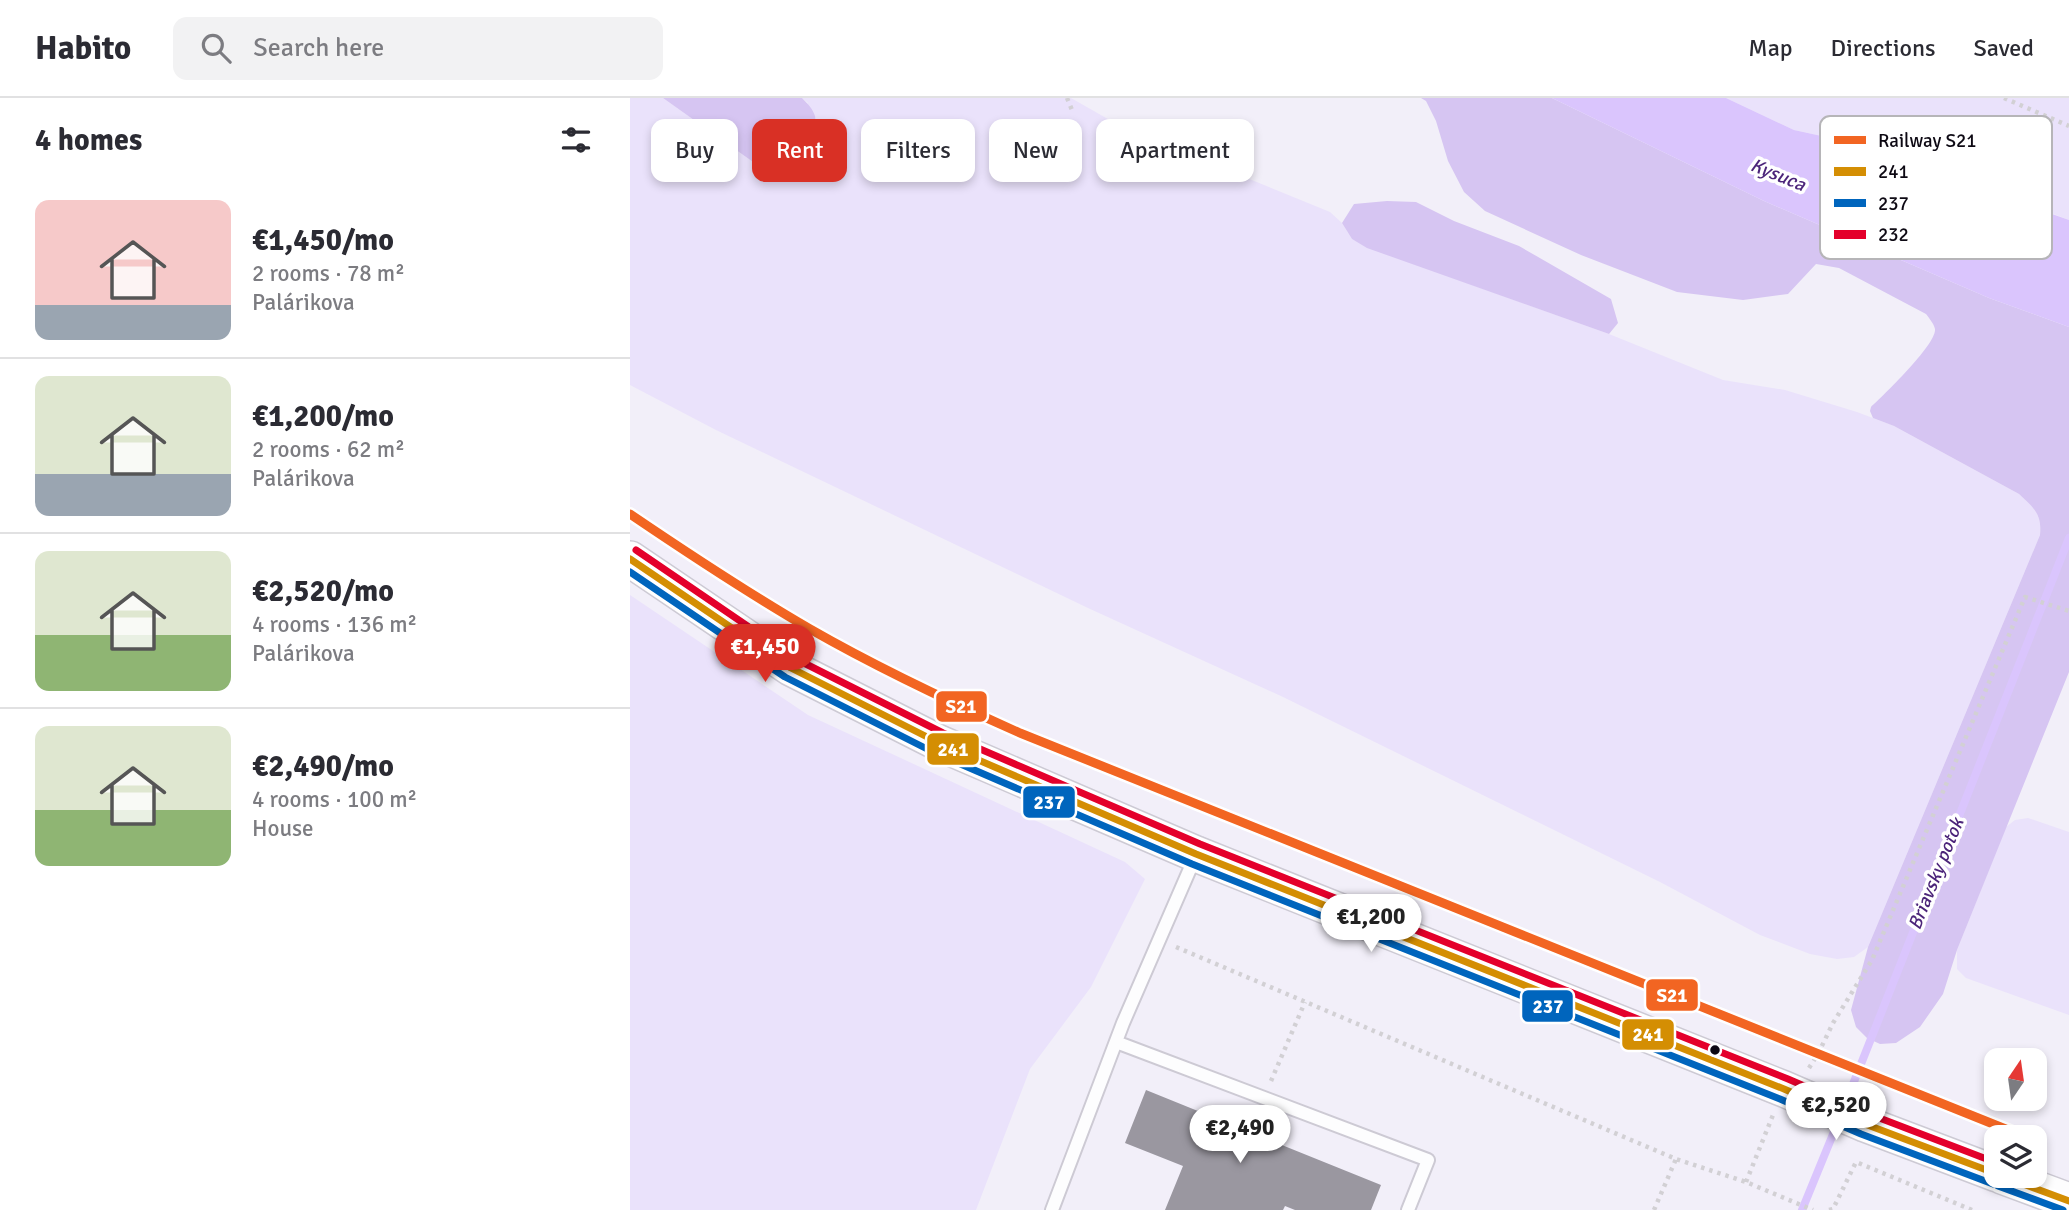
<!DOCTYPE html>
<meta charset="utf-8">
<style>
:root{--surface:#fff;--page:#f2f2f3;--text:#2b2b33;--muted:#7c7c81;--line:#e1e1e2;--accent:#d93025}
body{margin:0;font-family:Signika,sans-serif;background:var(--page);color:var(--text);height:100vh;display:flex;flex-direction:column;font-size:26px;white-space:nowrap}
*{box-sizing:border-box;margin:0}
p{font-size:23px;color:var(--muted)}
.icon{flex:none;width:38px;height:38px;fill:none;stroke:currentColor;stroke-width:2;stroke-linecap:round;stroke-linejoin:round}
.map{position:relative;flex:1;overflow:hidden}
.sheet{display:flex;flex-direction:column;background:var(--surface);width:630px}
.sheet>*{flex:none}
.banner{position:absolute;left:21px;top:21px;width:665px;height:63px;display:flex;gap:14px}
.needle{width:46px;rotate:13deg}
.buttons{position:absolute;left:1354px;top:950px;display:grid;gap:14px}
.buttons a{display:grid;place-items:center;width:63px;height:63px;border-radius:14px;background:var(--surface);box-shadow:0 4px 10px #0003;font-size:35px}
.price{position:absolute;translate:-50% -60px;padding:0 16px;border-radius:24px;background:#fff;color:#222;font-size:23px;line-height:46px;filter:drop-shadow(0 2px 4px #0008)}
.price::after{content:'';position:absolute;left:50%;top:42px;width:21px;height:16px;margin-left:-10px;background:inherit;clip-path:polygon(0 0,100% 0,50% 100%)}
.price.active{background:var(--accent);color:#fff}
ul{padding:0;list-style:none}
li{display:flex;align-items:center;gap:21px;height:175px;padding:0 35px}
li+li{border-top:2px solid var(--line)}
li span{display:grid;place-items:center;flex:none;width:196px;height:140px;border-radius:14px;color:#555}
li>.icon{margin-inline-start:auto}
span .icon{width:84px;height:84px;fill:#fffc;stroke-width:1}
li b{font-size:30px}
h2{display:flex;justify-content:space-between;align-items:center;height:84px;padding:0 35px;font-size:30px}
.chip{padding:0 24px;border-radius:14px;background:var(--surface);box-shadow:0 4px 10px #0003;font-size:24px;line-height:63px}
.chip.active{background:var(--accent);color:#fff}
header{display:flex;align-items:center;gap:42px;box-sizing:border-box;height:98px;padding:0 35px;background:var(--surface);border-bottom:2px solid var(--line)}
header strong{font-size:33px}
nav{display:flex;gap:38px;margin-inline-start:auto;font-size:24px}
.search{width:490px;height:63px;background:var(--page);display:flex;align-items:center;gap:18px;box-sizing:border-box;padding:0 24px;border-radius:14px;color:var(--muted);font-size:26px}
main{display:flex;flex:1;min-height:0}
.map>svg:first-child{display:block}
</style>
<header>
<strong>Habito</strong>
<div class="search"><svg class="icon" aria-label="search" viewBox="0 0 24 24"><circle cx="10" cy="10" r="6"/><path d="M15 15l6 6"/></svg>Search here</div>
<nav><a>Map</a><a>Directions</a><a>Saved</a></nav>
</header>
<main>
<section class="sheet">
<h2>4 homes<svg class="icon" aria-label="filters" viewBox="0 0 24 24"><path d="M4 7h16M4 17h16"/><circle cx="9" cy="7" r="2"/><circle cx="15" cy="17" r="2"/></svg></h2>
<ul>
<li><span style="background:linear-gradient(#f6c9c9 75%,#9aa5b1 0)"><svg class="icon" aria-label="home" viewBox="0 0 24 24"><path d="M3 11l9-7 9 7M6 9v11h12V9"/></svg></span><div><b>€1,450/mo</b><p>2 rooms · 78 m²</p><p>Palárikova</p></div></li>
<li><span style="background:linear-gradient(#dfe7d0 70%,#9aa5b1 0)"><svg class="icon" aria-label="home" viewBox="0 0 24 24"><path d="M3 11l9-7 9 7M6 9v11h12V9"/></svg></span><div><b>€1,200/mo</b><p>2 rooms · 62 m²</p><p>Palárikova</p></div></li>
<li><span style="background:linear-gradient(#dfe7d0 60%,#8fb573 0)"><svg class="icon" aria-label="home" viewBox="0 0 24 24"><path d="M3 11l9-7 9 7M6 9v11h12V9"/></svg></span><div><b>€2,520/mo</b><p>4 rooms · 136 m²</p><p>Palárikova</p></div></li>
<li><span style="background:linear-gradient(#dfe7d0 60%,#8fb573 0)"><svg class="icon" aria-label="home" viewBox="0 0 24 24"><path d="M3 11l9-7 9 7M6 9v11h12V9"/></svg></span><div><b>€2,490/mo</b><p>4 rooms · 100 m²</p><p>House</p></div></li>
</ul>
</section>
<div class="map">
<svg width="1439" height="1112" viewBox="0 0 1439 1112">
<rect width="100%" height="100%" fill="#f2eff9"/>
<path fill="#eae2fb" d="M0,0h33l107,76 38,-71 -6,-5h269l51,29 208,85 12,11 10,16 15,8 242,87 114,46 62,10 72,22 37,14 125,68c15,14 23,20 21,41l-172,412 -14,10 -17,2 -27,-5 -50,-19 -100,-53 -379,-186 -193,-88 -372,-178 -86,-45z
M1096,0h343v122l-174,-68 -101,-22z
M0,497l178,120 317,147 20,17 -54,108 -61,82 -54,141h-346z
M1398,720l41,14v183l-103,-37 -9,-9v-19l49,-123 9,-7z"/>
<path fill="#d6c5f2" d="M33,0h139c5,5 11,11 13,18 3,14 -14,55 -28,59 -5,1 -12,-1 -17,-1z
M791,0h131l212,103 225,97 80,29v345l-112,278 -14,44 -23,33 -24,16 -16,1 -13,-6 -11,-11 -5,-17 17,-63 172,-412c2,-21 -6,-27 -21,-41l-125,-68 -21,-8 -3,-7 1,-4c12,-11 66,-63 64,-78 -1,-5 -6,-11 -9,-15l-87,-46 -23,-4 -28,30 -45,6 -66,-8 -96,-37 -96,-44 -21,-19 -16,-31 -12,-40 -10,-20z
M757,103l29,1 38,19 65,25 92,53 7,24 -9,11 -242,-86 -15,-9 -10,-16 12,-19z"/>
<path fill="#dac5fd" d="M922,0h174l68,32 101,22 105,37 38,20 31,11v107l-80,-29 -225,-97z"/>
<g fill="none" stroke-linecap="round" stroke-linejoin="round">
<path stroke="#dac5fd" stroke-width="8" d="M1214,1009l225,-569
M1172,1112l36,-88"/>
</g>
<path fill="#9a97a0" d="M516,992l235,95 -10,25h-76l-10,-4 -2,4h-118l18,-44 -58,-23z"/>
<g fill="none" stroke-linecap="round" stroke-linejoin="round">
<defs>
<path id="service" d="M486,944l312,118 -20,50
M422,1112l71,-187 73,-168"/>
<path id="secondary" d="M0,461l161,109 148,75 257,111 588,235 81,35 132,50
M1372,1078l67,25"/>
</defs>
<use href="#service" stroke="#cdcad4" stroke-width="16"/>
<use href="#secondary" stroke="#cdcad4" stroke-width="38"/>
<path stroke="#d2d0d4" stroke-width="4.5" stroke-dasharray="3.5 5" stroke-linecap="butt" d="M437,0l5,12
M1374,0l65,28
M546,849l500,212 70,23 67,28
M1179,970l9,-14 15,-31 39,-63 153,-363 44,14
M641,983l34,-79
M620,1035l7,-18
M1116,1084l27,-67
M1024,1112l22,-51
M1199,1112l4,-1 23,-47 116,48"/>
<use href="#service" stroke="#fdfdfe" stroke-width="12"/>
<use href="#secondary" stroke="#fdfdfe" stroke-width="35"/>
<defs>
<path id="bus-1" d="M0,461l161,109 148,75 257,111 588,235 81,35 132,50
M1372,1078l67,25"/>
<path id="bus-2" d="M0,474l155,105 150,76 257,111 588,235 81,35 132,50
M1368,1088l65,24"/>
<path id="bus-3" d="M6,452l160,109 147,74 257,111 588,235 81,35 128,49"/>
</defs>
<use href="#bus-1" stroke="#fff" stroke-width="12"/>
<use href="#bus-2" stroke="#fff" stroke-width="12"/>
<use href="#bus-3" stroke="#fff" stroke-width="12"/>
<use href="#bus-1" stroke="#d48e03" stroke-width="7"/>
<use href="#bus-2" stroke="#0065bd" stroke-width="7"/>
<use href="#bus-3" stroke="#e4002b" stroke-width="7"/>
<defs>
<path id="rail-1" d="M0,416c59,40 118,79 180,115 68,39 138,72 210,104l1008,405"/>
</defs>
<use href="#rail-1" stroke="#fff" stroke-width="14"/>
<use href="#rail-1" stroke="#f26522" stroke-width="9"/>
</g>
<circle fill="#0d0913" stroke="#fff" stroke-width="2.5" cx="1085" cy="952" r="6"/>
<g text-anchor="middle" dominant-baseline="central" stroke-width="7" stroke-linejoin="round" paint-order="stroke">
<g font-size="19" font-style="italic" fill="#4c257a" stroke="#fff">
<text transform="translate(1148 77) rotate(22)">Kysuca</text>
<text transform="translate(1306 776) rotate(-68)">Briavsky potok</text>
</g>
</g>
<rect x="1190" y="18" width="232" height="143" rx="10" fill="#fff" stroke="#b6b5b8" stroke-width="2"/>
<rect x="1204" y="38" width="32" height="8" fill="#f26522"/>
<rect x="1204" y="69" width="32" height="9" fill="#d48e03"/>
<rect x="1204" y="101" width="32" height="8" fill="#0065bd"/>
<rect x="1204" y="132" width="32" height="9" fill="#e4002b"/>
<g font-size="19" fill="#0d0913">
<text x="1248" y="49">Railway S21</text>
<text x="1248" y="80">241</text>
<text x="1248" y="112">237</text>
<text x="1248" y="143">232</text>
</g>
<g stroke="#fff" stroke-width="2.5">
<rect x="305" y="592" width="53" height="33" rx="7" fill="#f26522"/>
<rect x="296" y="634" width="54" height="34" rx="7" fill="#d48e03"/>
<rect x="392" y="687" width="54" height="34" rx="7" fill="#0065bd"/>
<rect x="1015" y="880" width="54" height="34" rx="7" fill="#f26522"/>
<rect x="891" y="891" width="53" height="34" rx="7" fill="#0065bd"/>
<rect x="991" y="920" width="54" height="33" rx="7" fill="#d48e03"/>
</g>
<g font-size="19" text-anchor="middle" font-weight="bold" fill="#fff">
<text x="331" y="615">S21</text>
<text x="323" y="658">241</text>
<text x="419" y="711">237</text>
<text x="1042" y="904">S21</text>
<text x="918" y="915">237</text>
<text x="1018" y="943">241</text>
</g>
</svg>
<div class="buttons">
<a><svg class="needle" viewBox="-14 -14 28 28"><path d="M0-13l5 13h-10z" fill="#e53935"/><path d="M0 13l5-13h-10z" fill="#7c7c81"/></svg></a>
<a><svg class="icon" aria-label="layers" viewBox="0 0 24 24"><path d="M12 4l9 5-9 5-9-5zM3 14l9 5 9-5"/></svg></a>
</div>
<b class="price active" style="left:135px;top:586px">€1,450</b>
<b class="price" style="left:741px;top:856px">€1,200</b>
<b class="price" style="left:1206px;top:1044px">€2,520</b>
<b class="price" style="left:610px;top:1067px">€2,490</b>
<div class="banner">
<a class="chip">Buy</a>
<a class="chip active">Rent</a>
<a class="chip">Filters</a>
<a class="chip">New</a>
<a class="chip">Apartment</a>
</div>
</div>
</main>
